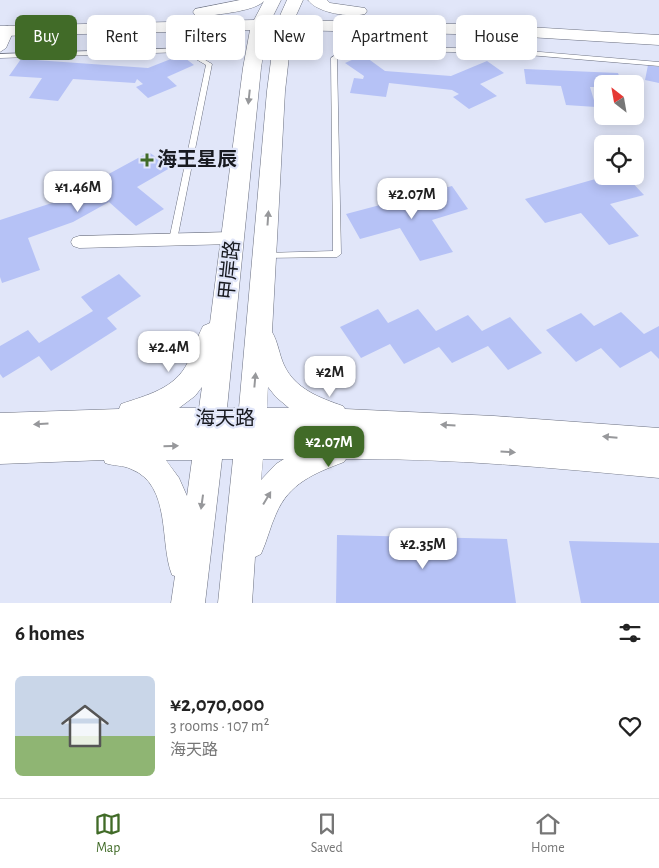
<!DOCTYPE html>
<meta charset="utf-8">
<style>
:root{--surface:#fff;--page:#f6f6f6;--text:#222;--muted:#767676;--line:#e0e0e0;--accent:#416b28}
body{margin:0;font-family:"Alegreya Sans","Noto Sans SC",sans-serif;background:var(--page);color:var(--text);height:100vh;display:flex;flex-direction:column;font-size:19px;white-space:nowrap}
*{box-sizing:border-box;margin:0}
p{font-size:16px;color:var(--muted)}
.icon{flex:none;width:28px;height:28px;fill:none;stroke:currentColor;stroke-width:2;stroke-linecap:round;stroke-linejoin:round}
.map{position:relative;height:603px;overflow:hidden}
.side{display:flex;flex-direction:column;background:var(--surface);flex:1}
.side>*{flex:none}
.top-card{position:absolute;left:15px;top:15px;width:630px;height:45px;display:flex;gap:10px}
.needle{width:32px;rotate:329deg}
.controls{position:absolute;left:594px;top:75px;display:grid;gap:10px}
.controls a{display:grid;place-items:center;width:50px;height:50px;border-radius:8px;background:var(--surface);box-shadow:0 2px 12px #0003;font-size:25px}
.price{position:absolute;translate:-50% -42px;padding:0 11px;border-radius:10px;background:#fff;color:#222;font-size:16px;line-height:32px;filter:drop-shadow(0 1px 2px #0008)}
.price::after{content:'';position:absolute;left:50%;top:30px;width:15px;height:11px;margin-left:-8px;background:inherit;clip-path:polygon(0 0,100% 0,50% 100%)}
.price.current{background:var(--accent);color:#fff}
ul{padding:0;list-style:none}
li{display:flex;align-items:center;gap:15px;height:125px;padding:0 15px}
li+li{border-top:1px solid var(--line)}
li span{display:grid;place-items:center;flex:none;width:140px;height:100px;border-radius:8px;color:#555}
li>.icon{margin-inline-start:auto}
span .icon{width:60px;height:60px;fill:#fffc;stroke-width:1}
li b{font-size:21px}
h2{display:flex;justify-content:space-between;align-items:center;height:60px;padding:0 15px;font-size:21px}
.pill{padding:0 18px;border-radius:8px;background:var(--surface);box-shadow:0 2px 12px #0003;font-size:18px;line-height:45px}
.pill.current{background:var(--accent);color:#fff}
.dock{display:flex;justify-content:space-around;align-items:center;height:70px;border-top:1px solid var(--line);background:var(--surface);font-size:14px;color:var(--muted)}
.dock a{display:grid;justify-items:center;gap:2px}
.dock .current{color:var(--accent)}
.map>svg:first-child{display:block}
</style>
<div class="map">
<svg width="659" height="603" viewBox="0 0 659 603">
<rect width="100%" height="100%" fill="#e1e6f9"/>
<path fill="#b6c2f6" d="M181,55l13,10 -27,12 10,9 -29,12 -12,-11 7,-3 -6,-5 -2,4 -62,-4 -15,22 -29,-3 13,-20 -33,-2 12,-17 127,9z
M363,55l22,16 66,5 36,-15 17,12 -24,11 17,12 -28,13 -16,-12 6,-3 -7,-4 -63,-7 -3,14 -36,-4 4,-15 9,1 1,-3 -19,-13z
M648,65l11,2v16l-14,-3z
M524,69l94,4 4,11h-20v3h-12l6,20 -30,-2 -5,-19 -35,-2z
M149,152l21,16 -33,19 27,22 -28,17 -27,-24 -36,20 -45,16 12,32 -38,13 -2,-6v-57l61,-20z
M606,176h20l18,19 -34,9 29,32 -30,9 -28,-32 -36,10 -20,-24z
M452,186l16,23 -36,11 21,32 -33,9 -20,-33 -40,11 -14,-25z
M119,274l22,22 -34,22 10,11 -66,42 -12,-15 -36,22 -3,-4v-28l28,-16 11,13 54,-32 -12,-14z
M378,309l10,14 30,-14 18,22 32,-16 14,16 28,-14 32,36 -34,17 -20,-24 -36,17 -13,-16 -35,17 -14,-20 -29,14 -21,-31z
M621,312l23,22 15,-8v33l-8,-8 -31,17 -19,-20 -25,14 -30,-32 35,-17 13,13z
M337,535l170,4 9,64h-180z
M569,541l90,2v60h-78z"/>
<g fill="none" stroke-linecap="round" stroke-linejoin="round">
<defs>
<path id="service" d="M349,46l155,3 155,13v4l-155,-13 -154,-3 -13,9 4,195 -4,3 -75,1 -1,-2 4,-3 68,-2 -2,-193z
M185,48l27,16 -35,176 -4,3 -4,-3 37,-175 -22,-13 -184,6v-4z"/>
<path id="minor" d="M501,25l6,4 3,22 -6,4 -6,-4 -3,-22z
M8,26l6,4 -8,18 -6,4v-17l4,-8z
M233,232l6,2 2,4 -2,4 -6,2 -154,4 -6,-2 -2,-4 2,-4 6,-2z"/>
<path id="secondary" d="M240,0h41l-10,20h7l9,-20h16l-9,20 201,5 164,10v10l-164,-10 -203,-5 -7,61 -13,241c6,10 7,22 12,33 11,24 36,33 59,41l2,3 149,7 165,12v50c-104,-10 -209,-20 -313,-19l-2,3c-29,11 -55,21 -68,52 -6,13 -9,27 -15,40l-6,3 -3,46h-34l15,-144h-11l-17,144h-34l4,-27 -3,-1c-13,-32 0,-90 -41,-106 -8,-4 -18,-3 -26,-6l-1,-3 -104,4v-51l119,-4 2,-5c26,-9 54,-15 67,-42 6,-12 9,-25 15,-36l7,-3 33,-255 7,-38 -250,6v-10l254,-6 10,-19c-10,11 -48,13 -63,16l-6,-2 -2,-3 2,-3zM267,30h8l-8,61 -28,317h-12l34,-340zM202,387l-3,21h-20l16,-12zM268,387l8,10 13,11h-22zM263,459h21l-8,5 -15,16zM166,460h26l-5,36 -8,-18z
M308,0h19l3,3 35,5 2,3 -2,3c-15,4 -48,-1 -57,-14z"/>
</defs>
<use href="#service" stroke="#6b7080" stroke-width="1"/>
<use href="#minor" stroke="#6b7080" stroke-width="1"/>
<use href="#secondary" stroke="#6b7080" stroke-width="1"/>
<use href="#service" fill="#fff" fill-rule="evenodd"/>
<use href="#minor" fill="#fff" fill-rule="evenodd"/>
<use href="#secondary" fill="#fff" fill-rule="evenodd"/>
</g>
<defs><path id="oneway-solid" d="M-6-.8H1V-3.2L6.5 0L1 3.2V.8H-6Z" transform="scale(1.25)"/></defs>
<g fill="#97989b">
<use href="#oneway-solid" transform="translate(249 97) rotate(96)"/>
<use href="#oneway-solid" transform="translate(268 218) rotate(-86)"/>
<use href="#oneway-solid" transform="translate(255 380) rotate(-85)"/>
<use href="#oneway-solid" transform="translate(41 424) rotate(177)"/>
<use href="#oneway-solid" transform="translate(448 425) rotate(-177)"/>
<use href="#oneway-solid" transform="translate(610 437) rotate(-175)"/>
<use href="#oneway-solid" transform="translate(171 446) rotate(-1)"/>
<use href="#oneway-solid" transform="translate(508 452) rotate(3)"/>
<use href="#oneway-solid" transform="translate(267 498) rotate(-59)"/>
<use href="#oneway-solid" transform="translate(202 502) rotate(98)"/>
</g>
<path fill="#416b28" stroke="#e1e6f9" stroke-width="2" d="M144.5 152.5h5v5h5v5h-5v5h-5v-5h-5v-5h5z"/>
<g text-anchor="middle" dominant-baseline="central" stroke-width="4.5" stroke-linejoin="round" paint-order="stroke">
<g font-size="20" font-weight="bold" fill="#181a20" stroke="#e1e6f9" text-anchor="start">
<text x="157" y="160">海王星辰</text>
</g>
<g font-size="20" fill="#181a20" stroke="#e1e6f9">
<text transform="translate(230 270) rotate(-84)">甲岸路</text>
<text x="225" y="419">海天路</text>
</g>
</g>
</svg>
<div class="controls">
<a><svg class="needle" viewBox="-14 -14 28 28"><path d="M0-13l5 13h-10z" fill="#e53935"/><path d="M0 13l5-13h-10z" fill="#767676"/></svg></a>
<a><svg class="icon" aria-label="locate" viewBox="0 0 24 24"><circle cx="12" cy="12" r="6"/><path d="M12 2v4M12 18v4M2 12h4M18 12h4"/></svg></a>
</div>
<b class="price" style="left:78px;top:213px">¥1.46M</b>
<b class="price" style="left:412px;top:220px">¥2.07M</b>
<b class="price" style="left:169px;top:373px">¥2.4M</b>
<b class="price" style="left:330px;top:398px">¥2M</b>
<b class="price current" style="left:329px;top:468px">¥2.07M</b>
<b class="price" style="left:423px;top:570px">¥2.35M</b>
<div class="top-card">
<a class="pill current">Buy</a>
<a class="pill">Rent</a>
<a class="pill">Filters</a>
<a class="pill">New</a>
<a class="pill">Apartment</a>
<a class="pill">House</a>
</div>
</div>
<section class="side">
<h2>6 homes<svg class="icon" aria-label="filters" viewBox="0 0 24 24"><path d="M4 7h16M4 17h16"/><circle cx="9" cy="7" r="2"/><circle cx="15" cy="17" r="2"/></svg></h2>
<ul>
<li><span style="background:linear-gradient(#c9d6e8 60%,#8fb573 0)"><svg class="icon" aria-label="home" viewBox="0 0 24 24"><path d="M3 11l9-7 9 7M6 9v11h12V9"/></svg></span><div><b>¥2,070,000</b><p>3 rooms · 107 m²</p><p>海天路</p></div><svg class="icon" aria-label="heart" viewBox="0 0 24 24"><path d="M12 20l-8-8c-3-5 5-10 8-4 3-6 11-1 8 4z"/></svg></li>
</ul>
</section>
<nav class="dock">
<a class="current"><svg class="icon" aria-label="map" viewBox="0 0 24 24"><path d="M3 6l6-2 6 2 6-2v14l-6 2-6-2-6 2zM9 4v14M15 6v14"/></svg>Map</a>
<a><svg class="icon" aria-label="saved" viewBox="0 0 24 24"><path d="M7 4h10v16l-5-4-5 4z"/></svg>Saved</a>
<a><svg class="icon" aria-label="home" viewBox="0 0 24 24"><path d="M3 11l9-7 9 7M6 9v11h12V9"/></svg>Home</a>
</nav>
